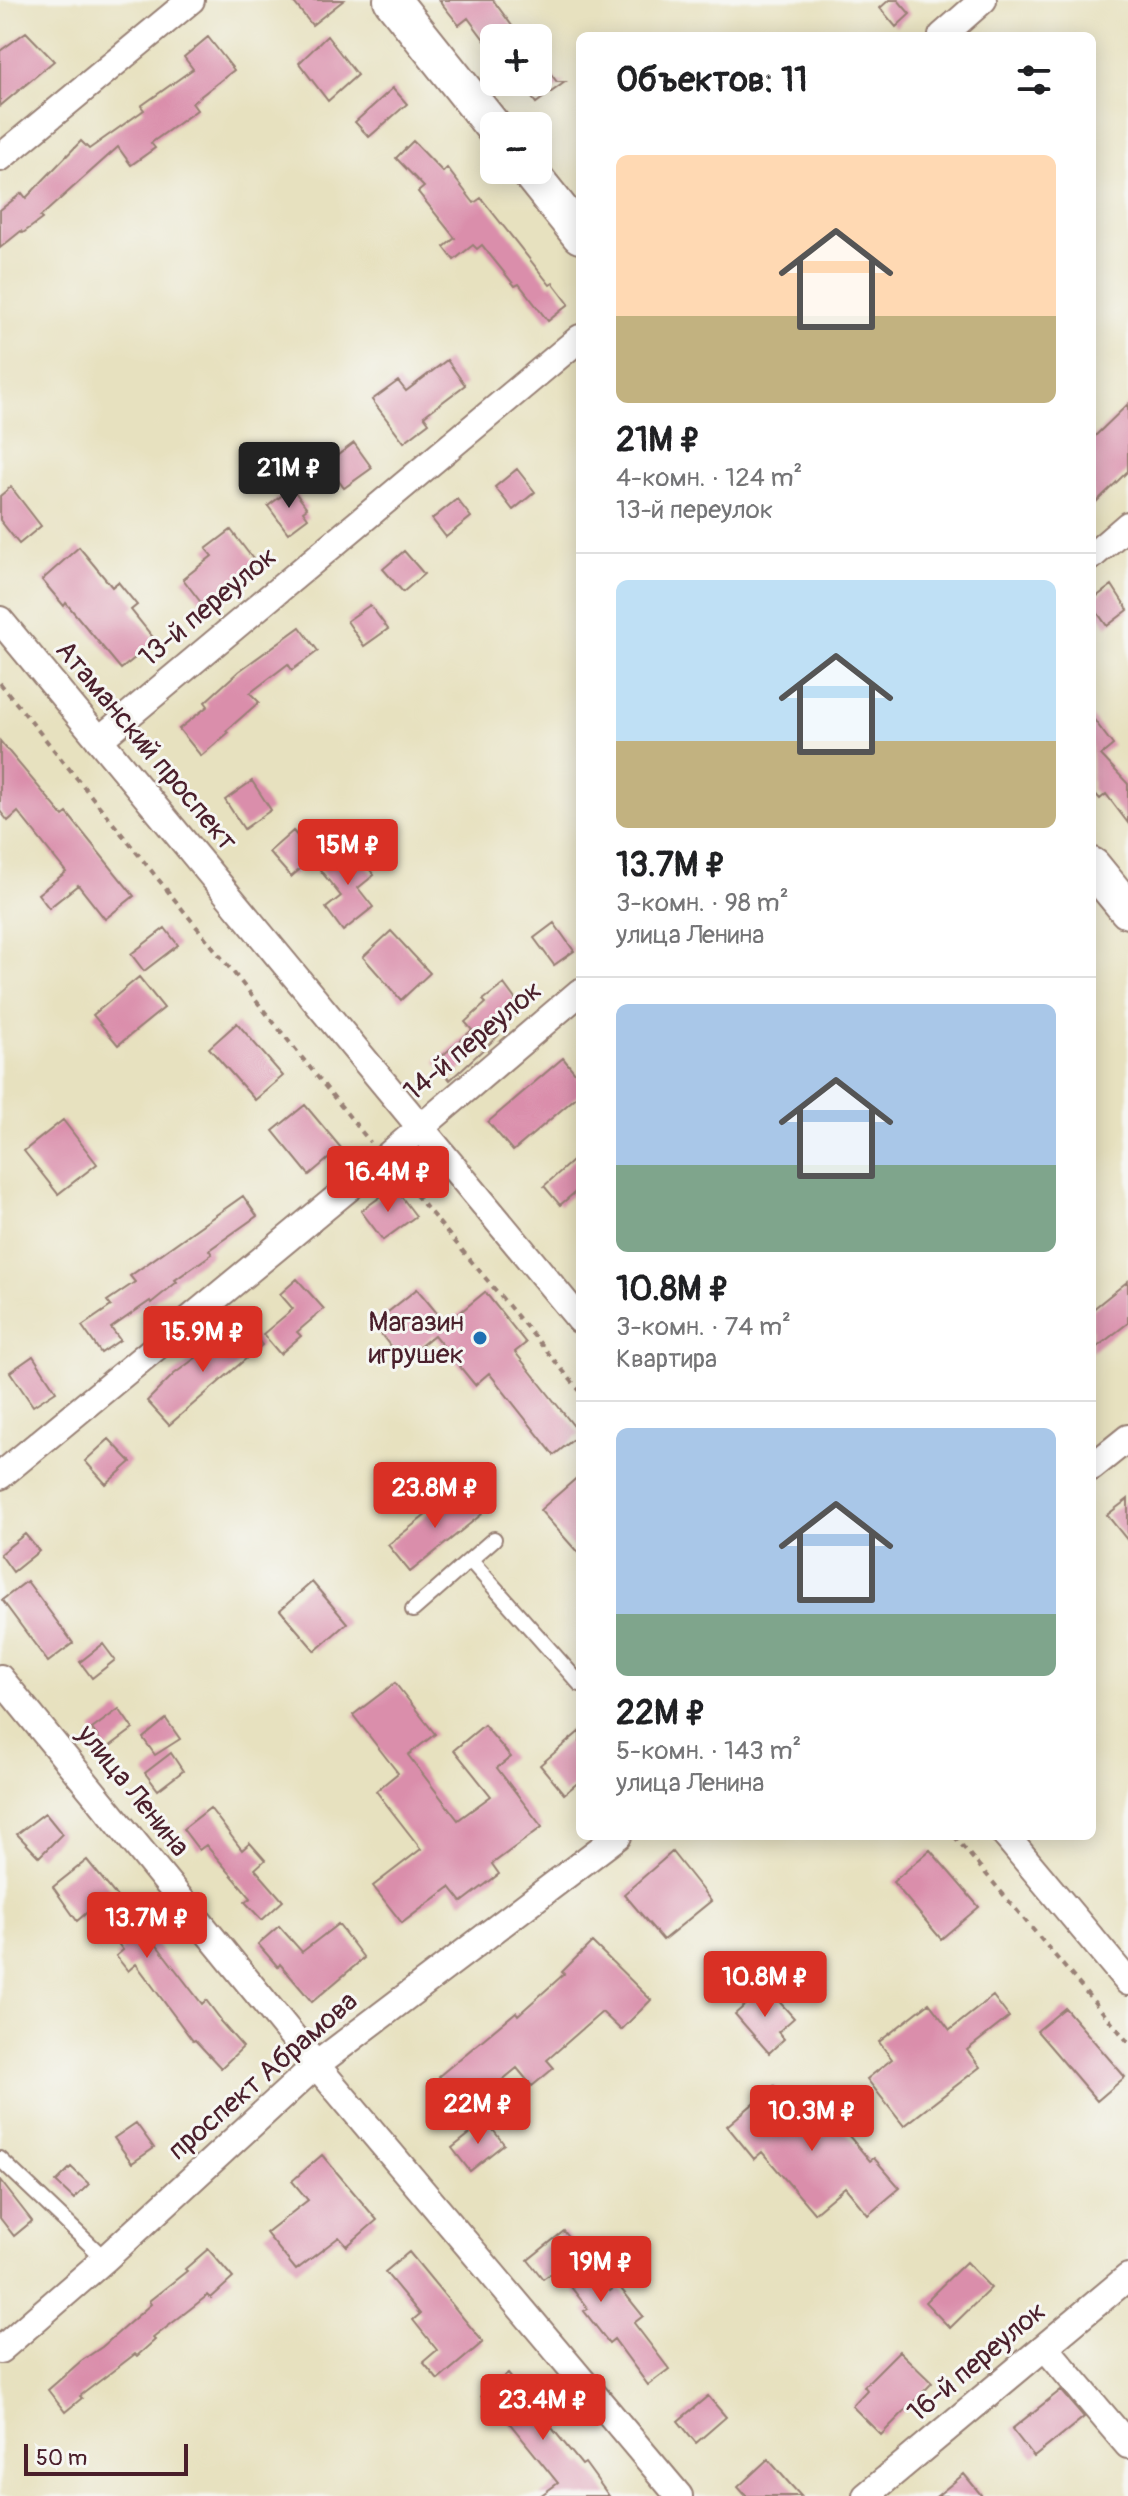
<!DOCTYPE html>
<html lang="ru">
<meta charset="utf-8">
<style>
:root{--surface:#fff;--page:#f2f2f2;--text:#202124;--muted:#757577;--line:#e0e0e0;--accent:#d93025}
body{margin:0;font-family:Pangolin,sans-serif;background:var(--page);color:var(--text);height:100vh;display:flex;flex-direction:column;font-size:30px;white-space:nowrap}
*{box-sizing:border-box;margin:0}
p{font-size:26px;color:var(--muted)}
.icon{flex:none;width:44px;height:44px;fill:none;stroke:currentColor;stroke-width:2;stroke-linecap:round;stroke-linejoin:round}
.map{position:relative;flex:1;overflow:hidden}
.sheet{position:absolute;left:576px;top:32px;width:520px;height:1808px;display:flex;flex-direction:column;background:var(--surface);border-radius:12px;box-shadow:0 4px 20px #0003}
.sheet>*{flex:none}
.fabs{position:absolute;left:480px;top:24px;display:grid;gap:16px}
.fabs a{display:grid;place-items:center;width:72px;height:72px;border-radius:12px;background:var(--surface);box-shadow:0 4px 20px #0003;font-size:40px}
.scale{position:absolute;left:24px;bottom:20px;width:164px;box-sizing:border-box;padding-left:8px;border:4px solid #4a1f2b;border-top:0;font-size:22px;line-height:28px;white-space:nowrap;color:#4a1f2b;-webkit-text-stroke:6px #f6f6f2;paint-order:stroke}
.price{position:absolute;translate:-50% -68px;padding:0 18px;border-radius:8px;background:var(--accent);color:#fff;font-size:26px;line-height:52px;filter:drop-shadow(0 2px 4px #0008)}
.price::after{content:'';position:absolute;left:50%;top:48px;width:24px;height:18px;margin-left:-12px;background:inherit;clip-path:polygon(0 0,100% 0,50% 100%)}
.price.selected{background:#222;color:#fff}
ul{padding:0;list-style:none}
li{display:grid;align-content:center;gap:16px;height:424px;padding:0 40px}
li+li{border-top:2px solid var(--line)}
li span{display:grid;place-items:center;height:248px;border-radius:12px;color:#555}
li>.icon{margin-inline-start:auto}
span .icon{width:144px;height:144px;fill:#fffc;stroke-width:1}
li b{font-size:34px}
h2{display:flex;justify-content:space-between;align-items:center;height:96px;padding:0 40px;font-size:34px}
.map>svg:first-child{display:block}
</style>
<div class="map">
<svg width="1128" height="2496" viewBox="0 0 1128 2496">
<rect width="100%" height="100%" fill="#f6f6f2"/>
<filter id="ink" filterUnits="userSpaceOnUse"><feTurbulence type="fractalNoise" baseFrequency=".0125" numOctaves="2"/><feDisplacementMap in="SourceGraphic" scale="16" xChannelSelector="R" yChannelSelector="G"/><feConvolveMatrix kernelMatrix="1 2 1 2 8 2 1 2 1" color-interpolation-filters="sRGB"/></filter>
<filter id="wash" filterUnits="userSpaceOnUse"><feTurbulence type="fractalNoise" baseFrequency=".006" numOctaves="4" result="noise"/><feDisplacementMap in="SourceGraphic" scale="32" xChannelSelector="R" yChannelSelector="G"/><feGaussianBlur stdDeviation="1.8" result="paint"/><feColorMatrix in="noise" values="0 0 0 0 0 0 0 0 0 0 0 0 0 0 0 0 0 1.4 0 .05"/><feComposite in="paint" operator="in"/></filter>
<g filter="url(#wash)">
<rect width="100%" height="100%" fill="#e7e1bf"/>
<g id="blocks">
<path fill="#da8eab" d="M292,0h52l-32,25z
M439,0h54l28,38h-27v15l-26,-35 -9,7z
M889,0h9l12,14 -14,13 -16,-19z
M26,32l28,29 -54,45v-55z
M327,36l30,39 -29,26 -29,-38z
M208,37l26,33 -42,33 5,7 -46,33 4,5 -24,17 -13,-18 -78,70 2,2 -19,14 -2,-2 -21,17v-38l22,-17 4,5 55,-57 8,8 55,-39 -3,-4 52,-37 -9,-12z
M538,57l19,25h8l-29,21 -16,-21h18z
M393,88l14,16 -38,33 -14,-15z
M413,141l30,31 4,-4 27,35 7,-5 69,87 3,-2 16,21 -21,17 -29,-37 -4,2 -33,-41 -5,4 -4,-4 -19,15 -10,-13 11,-9 -37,-46 6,-5 -28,-29z
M447,360l18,25 -41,31 5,7 -25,19 -32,-42 26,-19 8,10z
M1128,404v67l-36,35v-67z
M354,443l18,25 -28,20 -18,-24z
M517,469l18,23 -22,18 -18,-23z
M11,487l30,39 -22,18 -19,-24v-24z
M292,488l15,20 -4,3 5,7 -20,15 -20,-27z
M457,499l14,18 -25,20 -14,-18z
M231,530l25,33 -34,27 6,7 -19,16 -26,-34 29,-23 -6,-7z
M79,547l33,40 6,-5 19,23 -6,5 25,31 -35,28 -55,-66 -2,3 -22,-26z
M404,551l20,23 -21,18 -20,-23z
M1112,585l16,25 -21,16 -15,-21v-5z
M370,605l18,24 -24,17 -17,-25z
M300,627l18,24 -26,19 -4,-6 -38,29 9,9 -33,29 2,2 -27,23 -22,-27 29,-23 -3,-4 34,-31z
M1092,717l21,28 -12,10 27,29v39l-22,-29 -6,5 -8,-9z
M0,741l63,75 4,-3 67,83 -29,23 -27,-34 -29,23 -11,-14 28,-22 -48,-60 -10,9 -8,-10z
M252,781l19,29 -27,19 -19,-29z
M293,831l22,25 -24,21 -22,-25z
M351,846l23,29 -16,13 15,19 -30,24 -17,-23 15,-12 -21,-26z
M554,923l20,28 -20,14 -20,-27z
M165,928l13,17 -34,26 -13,-17z
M391,931l39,42 -29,27 -38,-43z
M139,977l25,31 -46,37 -25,-30z
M504,984l19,26 -28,20 4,5 -49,45 -15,-18 37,-32 -7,-8 21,-19 -3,-3z
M237,1023l46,53 -28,24 -46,-52z
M563,1058l17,21v15l-67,57 -25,-29z
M305,1105l36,43 -32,27 -36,-44z
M63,1120l34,44 -39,30 -34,-43z
M580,1154v34l-20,17 -16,-19z
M394,1187l22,29 -33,24 -22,-29z
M243,1196l14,20 -48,34 3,4 -37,26 2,2 -26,21 -1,-2 -39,27 9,12 -19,13 -19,-27 29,-20 -4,-5 28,-19 -5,-6z
M297,1279l27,30 -27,23 4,4 -21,18 -17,-20 30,-25 -13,-15z
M1128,1281v42l-36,28v-41z
M417,1289l29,35 39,-32 41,51 -11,9 65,82 -26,21 -65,-82 -14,12 -41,-50 -32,26 -29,-37z
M243,1322l19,23 -93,80 -22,-24 27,-27 27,-20 2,2z
M33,1356l23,35 -23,15 -23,-34z
M109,1439l22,23 -25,22 -21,-23z
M580,1475v80l-40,-45z
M461,1487l21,27 -72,58 -22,-27z
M1128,1499v42l-21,-26z
M25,1534l14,17 -26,21 -13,-18z
M27,1581l46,62 -25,19 -46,-62z
M312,1582l35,41 -32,28 -35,-41z
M103,1644l12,16 -23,18 -12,-16z
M395,1683l40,51 -27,21 50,65 33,-24 -37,-46 30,-25 27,32 -14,11 45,59 -50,37 7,10 -37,28 -12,-15 -48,36 -29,-37 48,-37 -45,-58 22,-18 -45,-58z
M119,1709l14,20 -27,20 -14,-20z
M166,1719l14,20 -25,16 -12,-17z
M580,1731v50l-16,13 -24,-29z
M171,1753l12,18 -25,19 -13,-17z
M210,1808l32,42 8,-7 15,17 -10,9 28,32 -21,19 -17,-18 6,-4 -45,-53 -7,5 -16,-21z
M45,1813l17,21 -23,23 -22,-23z
M930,1850l49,57 -38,32 -48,-57z
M672,1852l39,49 -48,39 -39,-46z
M87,1860l34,42 1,-2 80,104 4,-4 15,20 -1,1 23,26 -22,21 -26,-28 -2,1 -57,-77 -8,7 -12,-15 7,-6 -32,-41 -14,12 -24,-34z
M338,1924l26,34 -52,44 -32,-38 -2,3 -20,-23 21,-18 23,26z
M592,1942l59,58 -30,30 -19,-18 -55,48 7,8 -22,18 -15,-18 -50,41 -28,-33 77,-64 2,3 46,-41 -2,-2z
M766,1987l28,31 -16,14 6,7 -15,14 -34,-39z
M993,1996l16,21 -42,33 13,17 -76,59 -37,-47 25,-20 -13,-17 50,-39 21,27z
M1065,2008l60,69 -28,24 -60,-70z
M774,2086l29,34 19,-16 48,57 4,-3 26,30 -32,27 -23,-28 -31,26 -52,-61 -8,7 -27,-33z
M486,2121l18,23 -34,27 -18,-23z
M136,2123l18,25 -22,15 -18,-25z
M322,2155l55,65 -30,26 -8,-9 -43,33 -30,-37 42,-33 -16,-19z
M71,2167l18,17 -15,15 -18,-17z
M0,2180l32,41 -18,15 -14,-18z
M564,2231l46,60 8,-6 25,31 -9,7 35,46 -21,16 -34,-46 -5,4 -25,-32 4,-2 -31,-40 -14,10 -15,-19z
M208,2249l25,29 -22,20 -3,-3 -55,43 2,2 -18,16 -2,-2 -55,42 2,2 -17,14 -17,-22 33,-29 21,-14 49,-43 -2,-3 38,-30 -2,-2z
M409,2252l74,90 -45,38 -15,-18 14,-12 -24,-30 7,-6 -35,-42z
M966,2262l25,26 -41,40 -25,-26z
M899,2351l33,32 -51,52 -29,-29 15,-16 -3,-4z
M508,2374l74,91 3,-2 24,33h-69l18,-13 -59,-73 -5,3 -13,-17z
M1061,2390l23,27 -50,40 -22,-28z
M708,2396l18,21 -30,26 -18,-22z
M768,2459l21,24 12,13h-55l-8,-9z
M964,2474l18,22h-45z"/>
</g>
</g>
<g filter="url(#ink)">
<use href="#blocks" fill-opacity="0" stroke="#988075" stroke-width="2"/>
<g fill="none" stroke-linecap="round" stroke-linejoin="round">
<defs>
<path id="lane" d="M470,1560l24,-21
M413,1610l57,-50 110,124
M0,2159l105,100"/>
<path id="street" d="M942,36l41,-36
M0,158l191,-158
M1092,556l36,-31
M0,620l580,700
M99,740l481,-402
M1092,1467l36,-29
M0,1476l385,-318 195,-166
M0,1678l316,387 363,431
M1006,1836l122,146
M1045,2347l83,98
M0,2350l105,-91 211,-194 302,-229
M866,2496l262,-219"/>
<path id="secondary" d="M392,0l102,128
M528,170l52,65
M1092,866l36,44"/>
</defs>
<use href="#lane" stroke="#988075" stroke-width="18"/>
<use href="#street" stroke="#988075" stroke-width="30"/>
<use href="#secondary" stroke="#988075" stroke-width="40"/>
<path stroke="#988075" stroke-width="4" stroke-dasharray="6 6" stroke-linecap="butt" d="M0,683l370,459
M400,1176l180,215
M954,1836l174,206"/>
<use href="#lane" stroke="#fff" stroke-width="14"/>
<use href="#street" stroke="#fff" stroke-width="26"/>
<use href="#secondary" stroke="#fff" stroke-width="36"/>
</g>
</g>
<circle fill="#1f6fb2" stroke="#f6f6f2" stroke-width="3" cx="480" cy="1338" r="8"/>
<g text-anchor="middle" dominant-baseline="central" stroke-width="6" stroke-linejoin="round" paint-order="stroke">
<g font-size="28" fill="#4a1f2b" stroke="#f6f6f2">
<text transform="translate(208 607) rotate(-40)">13-й переулок</text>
<text transform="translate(146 746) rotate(50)">Атаманский проспект</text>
<text transform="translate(473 1041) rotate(-40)">14-й переулок</text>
<text transform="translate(133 1791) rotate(51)">улица Ленина</text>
<text transform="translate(263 2076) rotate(-41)">проспект Абрамова</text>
<text transform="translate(977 2362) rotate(-40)">16-й переулок</text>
</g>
<g font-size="28" fill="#4a1f2b" stroke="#f6f6f2" text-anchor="end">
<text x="464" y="1322">Магазин<tspan x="464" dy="32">игрушек</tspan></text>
</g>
</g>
</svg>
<div class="fabs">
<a>+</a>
<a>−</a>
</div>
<div class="scale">50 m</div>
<b class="price selected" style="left:289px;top:510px">21M ₽</b>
<b class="price" style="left:348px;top:887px">15M ₽</b>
<b class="price" style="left:388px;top:1214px">16.4M ₽</b>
<b class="price" style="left:203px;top:1374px">15.9M ₽</b>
<b class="price" style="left:435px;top:1530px">23.8M ₽</b>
<b class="price" style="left:147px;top:1960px">13.7M ₽</b>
<b class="price" style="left:765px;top:2019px">10.8M ₽</b>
<b class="price" style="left:478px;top:2146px">22M ₽</b>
<b class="price" style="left:812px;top:2153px">10.3M ₽</b>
<b class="price" style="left:601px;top:2304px">19M ₽</b>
<b class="price" style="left:543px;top:2442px">23.4M ₽</b>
<section class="sheet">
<h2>Объектов: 11<svg class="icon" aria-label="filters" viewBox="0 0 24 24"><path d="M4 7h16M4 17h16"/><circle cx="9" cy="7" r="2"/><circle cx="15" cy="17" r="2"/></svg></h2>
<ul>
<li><span style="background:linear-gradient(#ffd9b3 65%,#c2b280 0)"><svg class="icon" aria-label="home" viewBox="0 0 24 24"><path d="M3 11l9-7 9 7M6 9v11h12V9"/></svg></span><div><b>21M ₽</b><p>4-комн. · 124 m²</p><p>13-й переулок</p></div></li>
<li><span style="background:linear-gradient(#bfe0f5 65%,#c2b280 0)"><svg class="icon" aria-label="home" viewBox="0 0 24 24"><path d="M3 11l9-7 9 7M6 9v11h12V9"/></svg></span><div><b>13.7M ₽</b><p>3-комн. · 98 m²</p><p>улица Ленина</p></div></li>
<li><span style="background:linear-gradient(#a9c7e8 65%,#7fa58c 0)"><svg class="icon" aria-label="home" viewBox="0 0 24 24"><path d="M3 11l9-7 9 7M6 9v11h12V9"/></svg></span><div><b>10.8M ₽</b><p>3-комн. · 74 m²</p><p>Квартира</p></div></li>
<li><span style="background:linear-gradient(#a9c7e8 75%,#7fa58c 0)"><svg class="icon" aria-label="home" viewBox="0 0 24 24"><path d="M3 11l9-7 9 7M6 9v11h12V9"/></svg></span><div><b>22M ₽</b><p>5-комн. · 143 m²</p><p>улица Ленина</p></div></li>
</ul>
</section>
</div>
